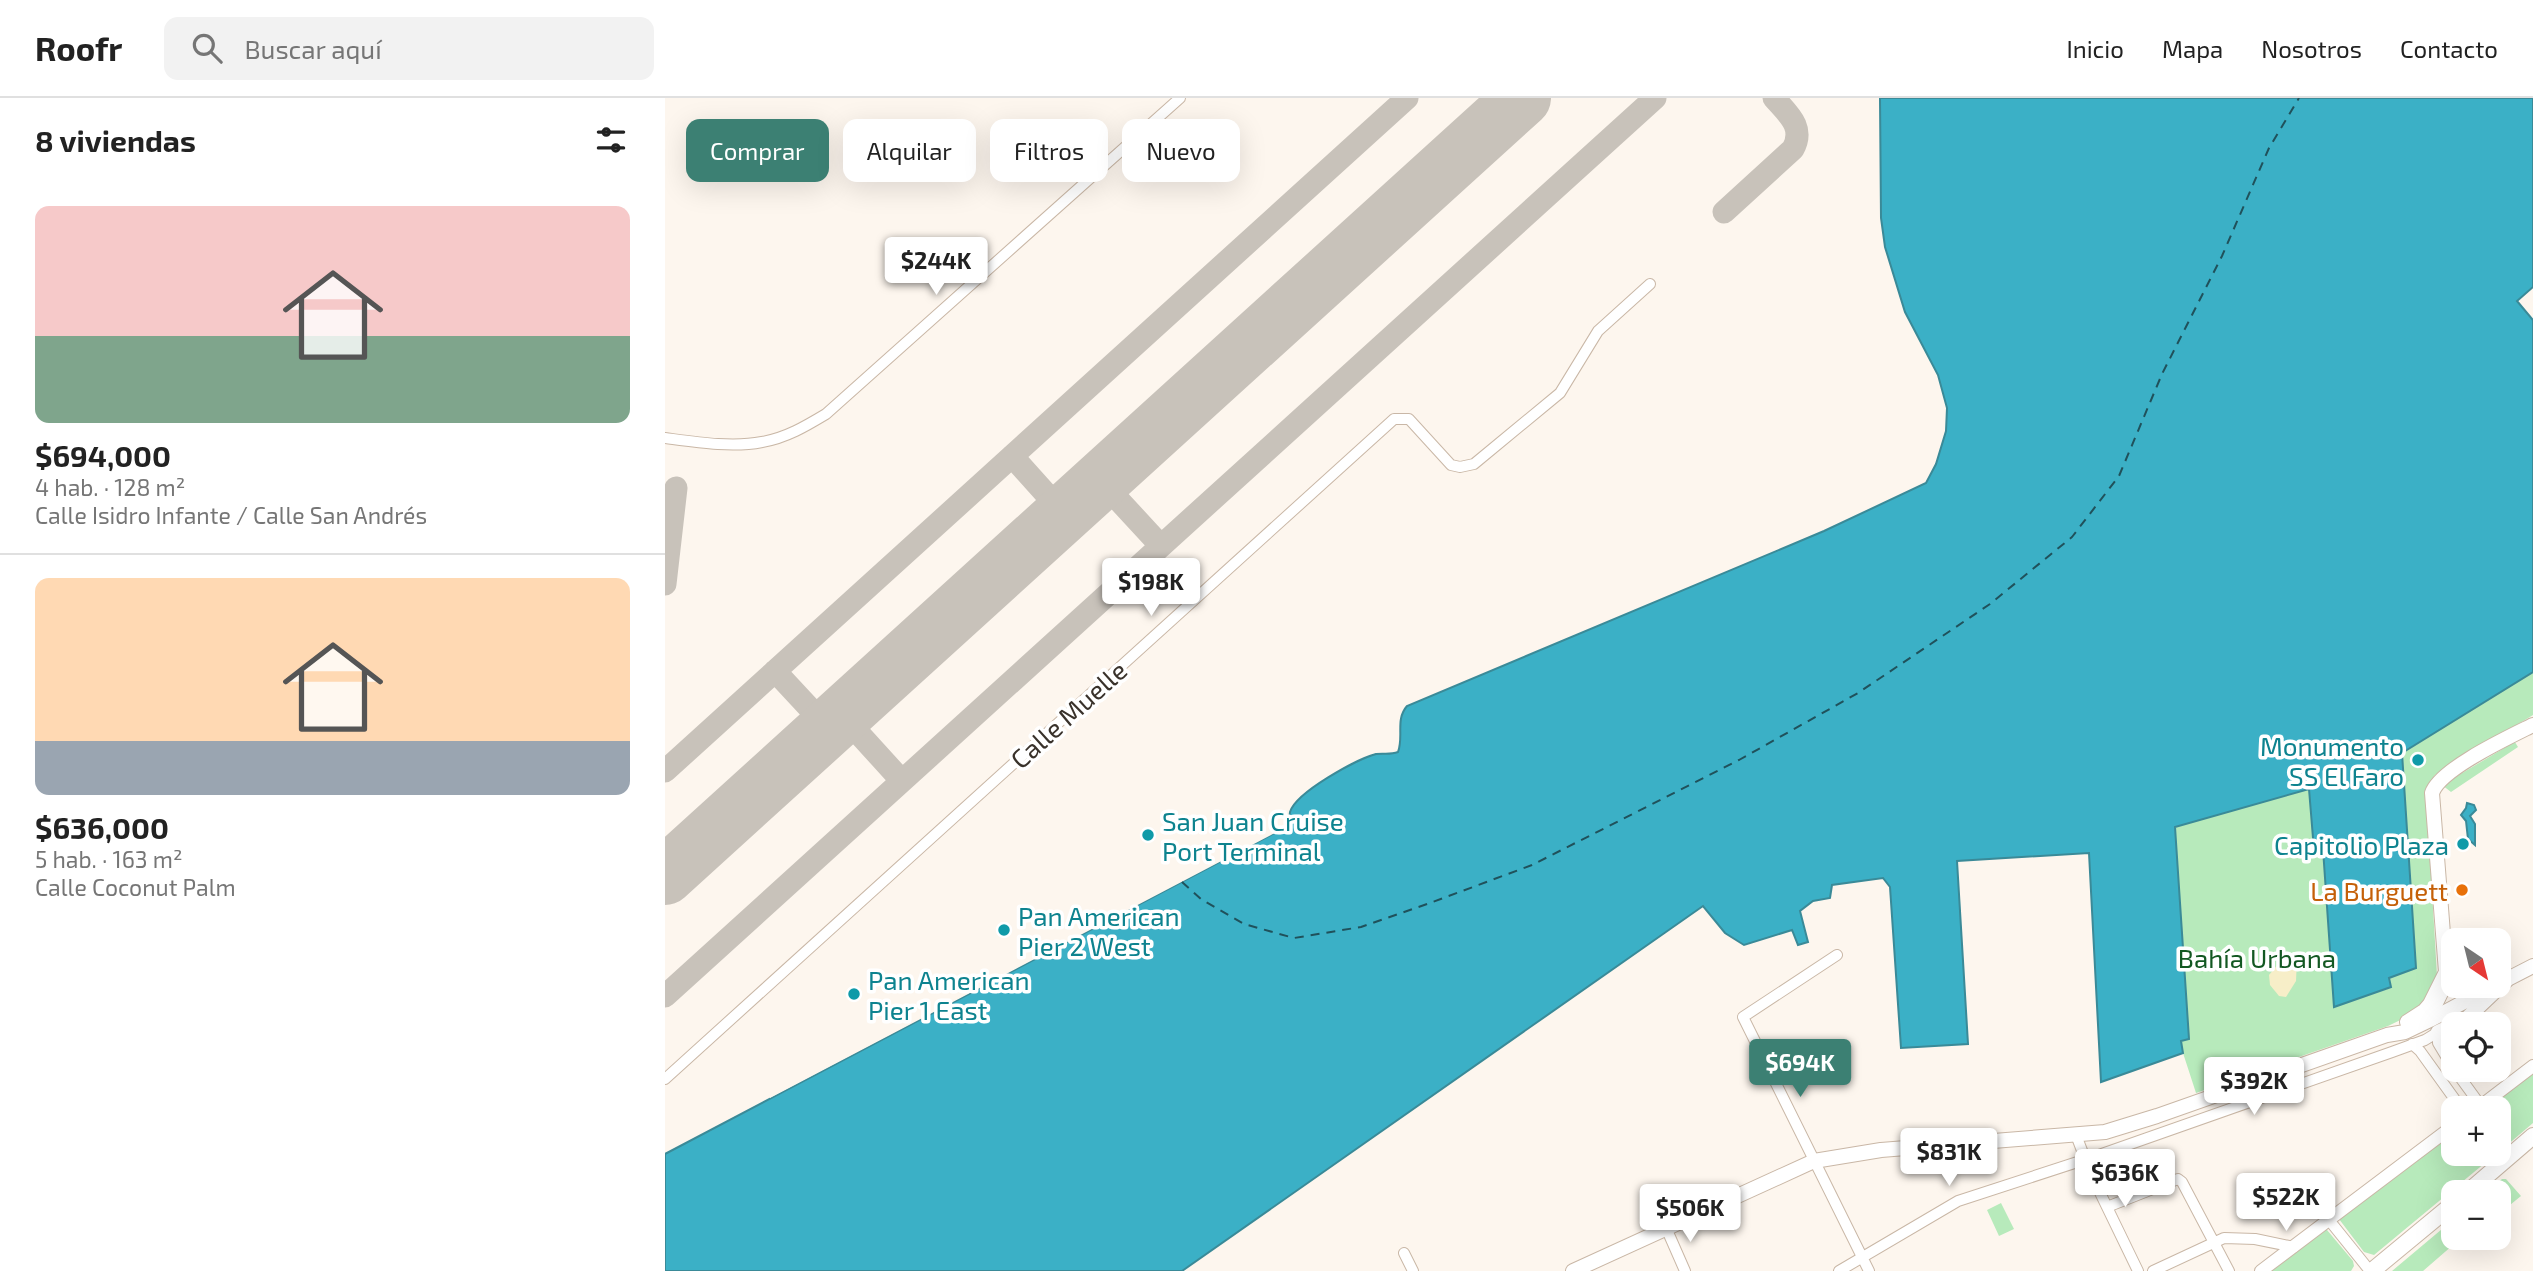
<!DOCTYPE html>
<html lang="es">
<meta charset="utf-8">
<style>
:root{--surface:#fff;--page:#f2f2f2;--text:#222;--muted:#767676;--line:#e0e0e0;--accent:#3c8073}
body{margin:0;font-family:"Exo 2",sans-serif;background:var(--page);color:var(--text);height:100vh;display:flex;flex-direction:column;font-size:26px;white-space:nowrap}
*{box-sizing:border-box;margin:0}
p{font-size:23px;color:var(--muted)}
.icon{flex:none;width:38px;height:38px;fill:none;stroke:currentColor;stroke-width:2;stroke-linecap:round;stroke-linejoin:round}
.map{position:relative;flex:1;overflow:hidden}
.sheet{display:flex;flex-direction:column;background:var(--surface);width:665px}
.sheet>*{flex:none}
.guide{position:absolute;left:21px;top:21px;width:665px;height:63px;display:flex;gap:14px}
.needle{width:46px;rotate:145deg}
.buttons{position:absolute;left:1776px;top:830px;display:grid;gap:14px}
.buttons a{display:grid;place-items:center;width:70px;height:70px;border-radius:14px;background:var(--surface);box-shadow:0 7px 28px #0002;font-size:35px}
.price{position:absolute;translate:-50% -60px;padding:0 16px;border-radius:7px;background:#fff;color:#222;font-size:23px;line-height:46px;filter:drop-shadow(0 2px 4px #0008)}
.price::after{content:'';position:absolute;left:50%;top:42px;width:21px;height:16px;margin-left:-10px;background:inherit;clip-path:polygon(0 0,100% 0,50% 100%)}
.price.current{background:var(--accent);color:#fff}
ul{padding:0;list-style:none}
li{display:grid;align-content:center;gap:14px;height:371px;padding:0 35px}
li+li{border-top:2px solid var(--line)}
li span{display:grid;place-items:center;height:217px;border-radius:14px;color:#555}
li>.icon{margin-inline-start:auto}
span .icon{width:126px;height:126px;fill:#fffc;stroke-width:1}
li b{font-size:30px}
h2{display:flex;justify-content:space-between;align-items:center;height:84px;padding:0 35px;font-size:30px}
.pill{padding:0 24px;border-radius:14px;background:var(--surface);box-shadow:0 7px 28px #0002;font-size:24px;line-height:63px}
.pill.current{background:var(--accent);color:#fff}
header{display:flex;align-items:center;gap:42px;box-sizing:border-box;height:98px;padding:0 35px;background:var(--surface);border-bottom:2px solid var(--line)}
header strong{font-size:33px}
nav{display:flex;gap:38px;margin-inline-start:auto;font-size:24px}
.search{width:490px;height:63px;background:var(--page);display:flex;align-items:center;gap:18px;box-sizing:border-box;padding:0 24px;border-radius:14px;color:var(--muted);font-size:26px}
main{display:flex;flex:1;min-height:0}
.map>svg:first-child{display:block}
</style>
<header>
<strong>Roofr</strong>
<div class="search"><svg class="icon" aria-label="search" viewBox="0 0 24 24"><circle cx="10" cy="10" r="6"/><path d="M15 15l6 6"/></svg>Buscar aquí</div>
<nav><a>Inicio</a><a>Mapa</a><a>Nosotros</a><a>Contacto</a></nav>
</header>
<main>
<section class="sheet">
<h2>8 viviendas<svg class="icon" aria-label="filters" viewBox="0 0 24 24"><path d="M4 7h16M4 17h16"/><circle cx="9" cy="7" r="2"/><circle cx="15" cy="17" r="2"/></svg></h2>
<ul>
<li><span style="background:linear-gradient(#f6c9c9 60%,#7fa58c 0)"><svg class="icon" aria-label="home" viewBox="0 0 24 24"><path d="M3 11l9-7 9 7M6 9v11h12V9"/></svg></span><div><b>$694,000</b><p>4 hab. · 128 m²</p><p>Calle Isidro Infante / Calle San Andrés</p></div></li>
<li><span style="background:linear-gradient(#ffd9b3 75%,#9aa5b1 0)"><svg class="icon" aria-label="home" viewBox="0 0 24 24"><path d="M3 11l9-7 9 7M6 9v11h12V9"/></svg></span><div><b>$636,000</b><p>5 hab. · 163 m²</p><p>Calle Coconut Palm</p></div></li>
</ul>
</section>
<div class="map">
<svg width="1868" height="1173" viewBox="0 0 1868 1173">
<rect width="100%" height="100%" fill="#fdf6ee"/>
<path fill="#b7eabb" d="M1868,574v43l-98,60 -9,14 11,187c-13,31 -19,36 -49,50l-192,67 -13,-40 -2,-12 8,-2 -14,-212 135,-38 4,60 9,-1 11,159 56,-19 -2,-10 16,-184 -2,-41z
M1848,641l5,8 -67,45 -9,-7 64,-38z
M1868,975v50l-34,29v-44h-12z
M1788,1035v20h44l-123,102 -10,-3 -25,-33z
M1837,1081h4l15,17 -22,18v-22h-12z
M1336,1105l13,26 -15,7 -12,-26z
M1783,1126l5,6v7h7l5,6 -4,3 -8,-1 -30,26h-31z
M1660,1132h2l26,31 1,5 -3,5h-81z"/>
<path fill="#f7eec8" d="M1624,860l8,1 -1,22 -10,16 -7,-1 -9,-11 -1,-10 10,-12z"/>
<path fill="#3bb0c6" stroke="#3a8a98" stroke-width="2" d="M1215,0h653v189l-16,14 16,19v352l-131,81 14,215 -27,10 2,9 -57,20 -11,-158 -9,1 -5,-61 -134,38 14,212 -8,2 2,12 -82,29 -12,-229 -132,8 11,183 -67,4 -11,-161 -7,-9 -51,7 -2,13 -17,3 -13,10 8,31 -10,3 -6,-15 -48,15 -19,-12 -22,-27 -521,365h-517v-117l617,-325 7,-1c1,-5 0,-11 1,-16 6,-20 67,-53 86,-58 8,-1 14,1 22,-2 6,-16 -3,-32 9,-46l417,-175 102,-48 10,-19 10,-33 1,-23 -9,-33 -33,-63 -20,-65 -4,-29z
M1802,705l7,2 2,5 -6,6 5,8v21l-7,-6 -2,-18 -5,-6 5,-7z"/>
<path fill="#fdf6ee" d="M621,715l6,11 -522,274 -1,-2 174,-92 343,-179z"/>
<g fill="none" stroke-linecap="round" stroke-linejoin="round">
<path stroke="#20515b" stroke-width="2" stroke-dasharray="9 7" stroke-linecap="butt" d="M517,784l19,17 43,25 50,14 67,-11 69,-24 102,-38 207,-105 119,-67 132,-89 82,-67 47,-61 43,-102 60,-118 47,-108 30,-50"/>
<path stroke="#c8c2ba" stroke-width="23" d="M1059,114l69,-63c12,-22 -5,-35 -19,-51
M347,358l52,58
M436,383l60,65
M0,486l11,-96
M110,573l53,57
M177,617l60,66
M0,673l742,-673
M0,898l990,-898"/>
<path stroke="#c8c2ba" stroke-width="58" d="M0,778l857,-778"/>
<defs>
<path id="minor" d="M0,340c30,4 67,10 97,4 24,-4 44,-16 64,-28l354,-316
M1172,857l-94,62 126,254
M1765,922l16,-33 1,-10
M1747,946l8,7 41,57
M1789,971l27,37
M0,981l729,-660h15l42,46 9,2 14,-3 86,-71 38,-62 52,-47
M1411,1037l15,39 47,97
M1442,1109l71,-28 4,3 47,89
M1664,1122l41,51
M1002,1132l18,41
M739,1155l9,18
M1174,1173l119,-70 141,-46 293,-103 33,-12 13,-8v11l15,25
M1488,1173l71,-33 31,1 39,8"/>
<path id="tertiary" d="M1813,1010l55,-42
M1596,1173l192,-145"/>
<path id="secondary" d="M1835,885l33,-17
M1789,887l9,6 18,2
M1742,924l17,-11 6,-7 16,-32 -14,-179c8,-24 77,-56 101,-68
M1792,926l10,-6 41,-39
M1773,934l15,-7
M908,1173l241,-110 67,-11 224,-18 52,-16 230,-81 18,-3 25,-12 66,-35"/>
<path id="primary" d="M1803,1094l65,-56
M1707,1173l81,-67"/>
</defs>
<use href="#minor" stroke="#c9b7a6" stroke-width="12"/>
<use href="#tertiary" stroke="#c9b7a6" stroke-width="14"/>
<use href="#secondary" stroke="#c9b7a6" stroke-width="16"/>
<use href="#primary" stroke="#c9b7a6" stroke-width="18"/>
<use href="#minor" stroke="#fff" stroke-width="10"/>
<use href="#tertiary" stroke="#fff" stroke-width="12"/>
<use href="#secondary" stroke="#fff" stroke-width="14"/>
<use href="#primary" stroke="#fff" stroke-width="16"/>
</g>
<g fill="#0f9aa8" stroke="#fff" stroke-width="2.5">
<circle cx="1753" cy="662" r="7"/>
<circle cx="483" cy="737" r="7"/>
<circle cx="1798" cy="746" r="7"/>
<circle cx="339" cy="832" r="7"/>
<circle cx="189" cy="896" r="7"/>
</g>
<circle fill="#e8710a" stroke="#fff" stroke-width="2.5" cx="1797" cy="792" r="7"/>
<g text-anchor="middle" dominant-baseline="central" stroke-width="7" stroke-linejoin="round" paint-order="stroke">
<g font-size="26" fill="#39322b" stroke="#fff">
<text transform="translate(403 616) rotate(-42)">Calle Muelle</text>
</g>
<g font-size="26" fill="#0d838f" stroke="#fff" text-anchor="start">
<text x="1739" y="647" text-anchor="end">Monumento<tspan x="1739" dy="30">SS El Faro</tspan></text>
<text x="497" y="722">San Juan Cruise<tspan x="497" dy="30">Port Terminal</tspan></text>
<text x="1784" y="746" text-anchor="end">Capitolio Plaza</text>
<text x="353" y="817">Pan American<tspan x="353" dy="30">Pier 2 West</tspan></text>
<text x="203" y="881">Pan American<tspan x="203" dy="30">Pier 1 East</tspan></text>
</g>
<g font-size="26" fill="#c56008" stroke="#fff" text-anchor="end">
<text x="1783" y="792">La Burguett</text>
</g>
<g font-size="26" fill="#135822" stroke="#fff">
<text x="1592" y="859">Bahía Urbana</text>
</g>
</g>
</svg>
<div class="buttons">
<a><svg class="needle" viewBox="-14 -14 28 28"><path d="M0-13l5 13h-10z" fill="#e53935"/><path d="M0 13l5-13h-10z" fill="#767676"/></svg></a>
<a><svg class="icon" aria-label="locate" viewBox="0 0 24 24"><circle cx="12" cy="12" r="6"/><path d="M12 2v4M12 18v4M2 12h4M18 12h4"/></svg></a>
<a>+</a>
<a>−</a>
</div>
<b class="price" style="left:271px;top:199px">$244K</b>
<b class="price" style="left:486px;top:520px">$198K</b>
<b class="price current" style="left:1135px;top:1001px">$694K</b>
<b class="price" style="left:1589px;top:1019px">$392K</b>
<b class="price" style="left:1284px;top:1090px">$831K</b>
<b class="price" style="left:1460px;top:1111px">$636K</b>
<b class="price" style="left:1621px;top:1135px">$522K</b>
<b class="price" style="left:1025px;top:1146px">$506K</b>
<div class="guide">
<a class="pill current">Comprar</a>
<a class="pill">Alquilar</a>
<a class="pill">Filtros</a>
<a class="pill">Nuevo</a>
</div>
</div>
</main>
